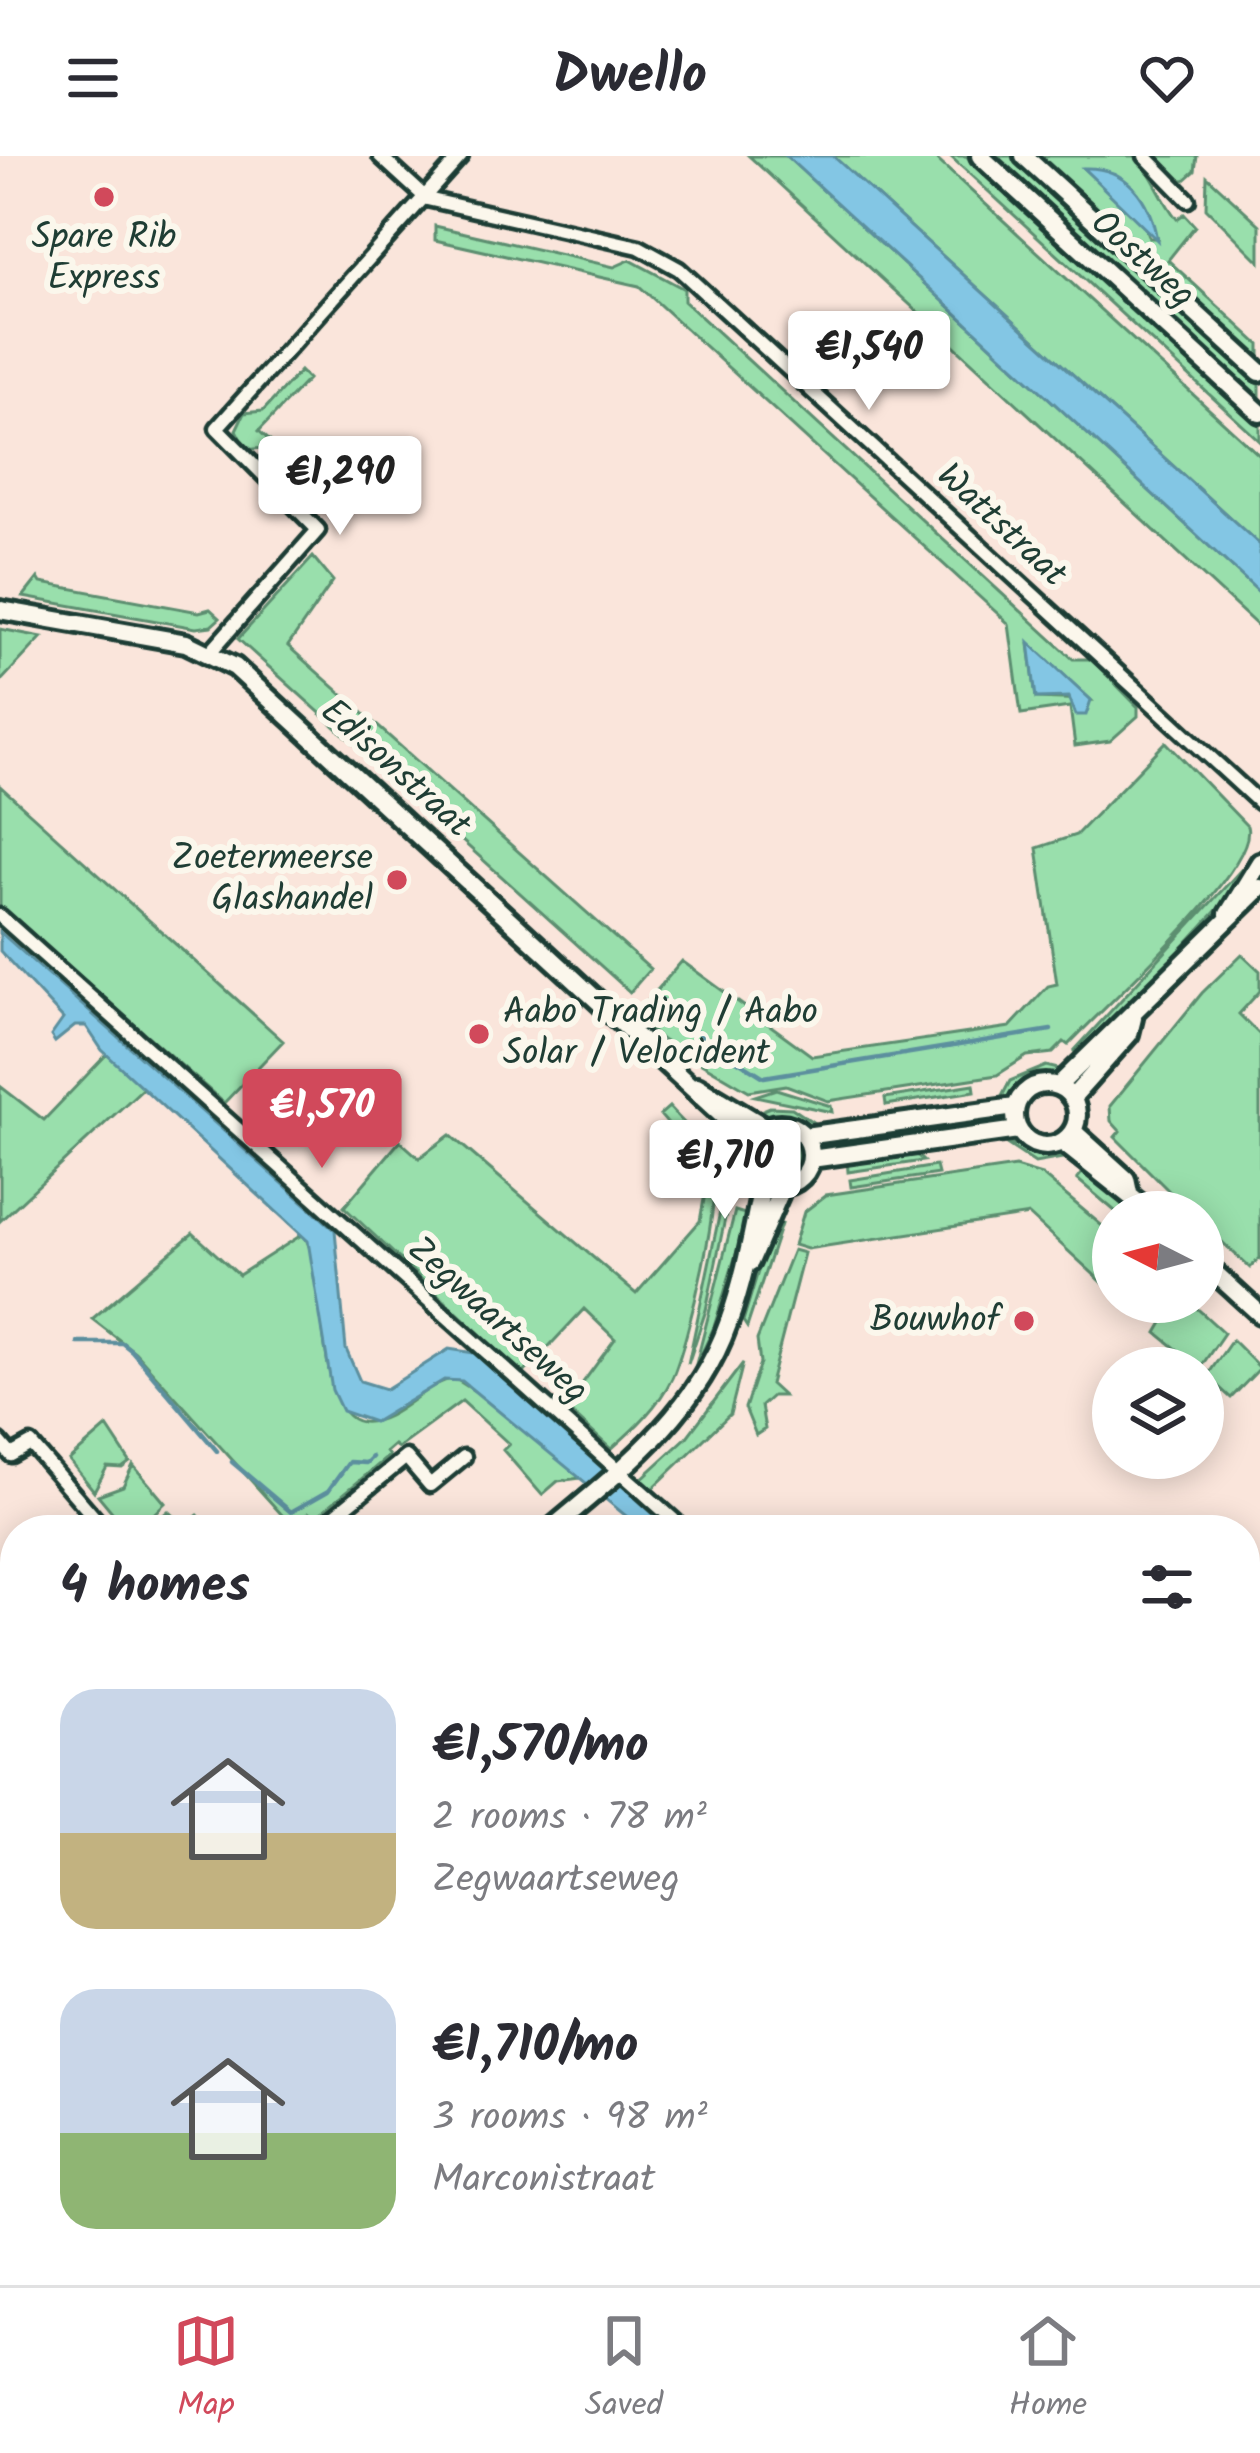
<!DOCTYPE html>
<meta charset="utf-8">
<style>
:root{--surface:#fff;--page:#f2f2f3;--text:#2b2b33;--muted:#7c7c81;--line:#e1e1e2;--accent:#d1495b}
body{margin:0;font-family:Kalam,sans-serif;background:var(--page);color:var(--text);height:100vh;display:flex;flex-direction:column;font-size:45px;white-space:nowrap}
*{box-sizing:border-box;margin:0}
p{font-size:39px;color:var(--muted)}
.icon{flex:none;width:66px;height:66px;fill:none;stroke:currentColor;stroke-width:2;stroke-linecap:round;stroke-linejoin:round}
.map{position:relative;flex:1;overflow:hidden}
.side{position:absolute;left:0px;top:1359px;width:1260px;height:771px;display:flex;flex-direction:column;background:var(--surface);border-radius:48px 48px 0 0;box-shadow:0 6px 30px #0003}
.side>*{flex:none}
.needle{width:78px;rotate:276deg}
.tools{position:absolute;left:1092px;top:1035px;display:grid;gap:24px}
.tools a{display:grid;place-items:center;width:132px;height:132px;border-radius:50%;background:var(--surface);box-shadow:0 6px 30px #0003;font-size:60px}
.price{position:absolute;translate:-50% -102px;padding:0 27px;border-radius:12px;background:#fff;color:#222;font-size:39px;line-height:78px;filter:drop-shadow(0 3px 6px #0008)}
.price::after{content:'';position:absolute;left:50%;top:72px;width:36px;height:27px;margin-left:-18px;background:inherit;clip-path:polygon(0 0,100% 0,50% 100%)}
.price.current{background:var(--accent);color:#fff}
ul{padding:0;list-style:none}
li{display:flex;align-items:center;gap:36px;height:300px;padding:0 60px}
li span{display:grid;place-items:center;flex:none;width:336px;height:240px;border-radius:36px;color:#555}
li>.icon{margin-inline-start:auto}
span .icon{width:144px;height:144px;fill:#fffc;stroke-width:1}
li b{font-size:51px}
h2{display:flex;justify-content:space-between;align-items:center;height:144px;padding:0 60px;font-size:51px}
header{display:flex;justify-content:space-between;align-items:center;height:156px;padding:0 60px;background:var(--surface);font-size:54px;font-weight:800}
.menu{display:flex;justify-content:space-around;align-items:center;height:168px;border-top:3px solid var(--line);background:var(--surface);font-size:33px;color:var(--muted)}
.menu a{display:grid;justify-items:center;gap:6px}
.menu .current{color:var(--accent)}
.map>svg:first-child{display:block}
</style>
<header><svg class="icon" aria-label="menu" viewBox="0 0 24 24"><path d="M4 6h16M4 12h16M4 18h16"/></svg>Dwello<svg class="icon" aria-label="heart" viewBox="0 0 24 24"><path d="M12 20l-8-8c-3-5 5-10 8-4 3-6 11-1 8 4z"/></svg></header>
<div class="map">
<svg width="1260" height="2129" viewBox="0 0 1260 2129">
<rect width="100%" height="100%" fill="#fae5db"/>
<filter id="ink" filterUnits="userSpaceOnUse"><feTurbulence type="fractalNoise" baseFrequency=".00833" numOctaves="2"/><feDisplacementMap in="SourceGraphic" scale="24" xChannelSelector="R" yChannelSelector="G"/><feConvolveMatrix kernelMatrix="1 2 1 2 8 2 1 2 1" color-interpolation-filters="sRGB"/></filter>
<g filter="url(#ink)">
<path fill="#99dfac" stroke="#5c8e70" stroke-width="3" fill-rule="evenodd" d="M749,0h37l474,437v35z
M833,0h100l327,300v89z
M950,0h16l294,270v15z
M990,0h21l249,229v19z
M1035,0h101c16,15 24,42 41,63l7,-5 11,12 -27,34 92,85v17zM1083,12l55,25 19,45h-8l-7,-18z
M1153,0h44l-2,15 -10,9 -9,-1z
M1207,20l53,49v37l-54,-54z
M435,70l179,41 16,-7 54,29v12l389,358h18l47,48v9l-28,25 -35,5 -5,-39 -49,7 -12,-90 -370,-338 -204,-46zM1029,488h1l61,56 -55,-2z
M300,215l8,8 -49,52 85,77 -11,10 -70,-70 -17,2 -10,-20 8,-17 19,-2z
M313,401l20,24 -45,65 362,323 -20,23 -392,-353z
M38,422l3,5 158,29 11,-3 10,9 -9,8 -15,2 -173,-31z
M0,473l42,8 -42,45z
M1166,586l81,84c13,42 -145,182 -179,219l-4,-3 -11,11 -26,3 -30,19 -169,26 -42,-16 -37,6 -87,-51 -28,-23 48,-56 130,95 198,-29 38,-41 9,-2 -20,-136 39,-13z
M0,630l283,255 -59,62 -224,-197z
M1250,704l-23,39 -146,159 -7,-7z
M1242,798l18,17v20l-21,23 21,21v223l-10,10 -47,-44v-12h-13l-75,-75 5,-6 -9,-10 -1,-15 92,-113z
M107,898l37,33 -144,134v-135l44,34z
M1046,910l20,5 -39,9 -30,26 13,-25z
M974,928l1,7 -89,14 -1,-7z
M776,933l55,17 1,6 -77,-16z
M669,951c13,15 34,33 42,51 15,29 -24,187 -39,220 -13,28 -38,51 -61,71l-46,-42 50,-68 -31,-30 -61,65 -179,-167 56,-66 19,17 31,-23 186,159 64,-73 9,-49 -49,-57z
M770,951l22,1 28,19 -65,-14z
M762 1000a18 18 0 1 1 36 0a18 18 0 1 1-36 0Z
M1005,987l63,14 -33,6z
M917,999l6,6 -75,11 -1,-13z
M936,1010l2,8 -87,13 -1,-7z
M1015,1011l27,8 71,60v57l-84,-77 -222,34 -13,-4 10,-33 22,-17z
M1084,1014l46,42h-14l-39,-33z
M721,1051l6,2 -21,101 -18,54z
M735,1055l13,4 -34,112 -19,41z
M773,1066l8,2 -34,103 -4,-6z
M193,1077l46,42 64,-41c26,36 10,182 59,188 33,3 60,-38 92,-44l41,26 86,74 -23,3 -16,14 -39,-45 6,-6 -47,-43 -64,47 -4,-3 -8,7 3,4 -74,62 -6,-5 -17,13 -157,-174 -43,-33z
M793,1094l11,3 -34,131 13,12h-11l-11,10 4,23 -9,6 -11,-27 15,-45 -3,-23z
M1175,1146h15l34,31 -24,35 -43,-35z
M1232,1184l28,28 -29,30 -24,-22z
M743,1207l-13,51 -81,78 -11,-10 49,-45z
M107,1271l23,35 -8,6 -15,-1 -13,24 -25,-31z
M133,1309l32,38 -28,27h-10l-29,-35 25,-9z
M168,1355l16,15 14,-11 13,15h-65z
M1260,1421v52l-15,17v-52z
M1260,1484v45l-15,19v-47z
M1260,1694v65l-15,14v-67z
M1245,1920l15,13v129l-15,-16z
M0,2035l15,18v41l-15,-19z
M1245,2067l15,16v46h-341l2,-14h324z
M665,2115h72l-14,14h-70z
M835,2115h71l-2,14h-67z"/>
<path fill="#83c6e4" stroke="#5b8f9e" stroke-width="3" d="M786,0h47l427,389v48z
M1083,12c44,-2 67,31 74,72z
M1029,486l62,58 -5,15h-10l-7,-18 -33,1z
M0,776l335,298 11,119 14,32 26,8 63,-40 25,4 197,177h-28l-181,-149 -18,-1 -70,42 -32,-11 -10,-21 -24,-149 -206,-191 -16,-24h-11l-20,16 -4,-6 12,-17 -63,-68z
M1260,1759v44l-13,8 -2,-38z
M556,2115h66l-32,14h-48z"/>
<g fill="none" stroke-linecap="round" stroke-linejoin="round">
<path stroke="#5b8f9e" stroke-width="4.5" d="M660,843l51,45 53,33 287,-47
M78,1187h44l10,8 85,100
M232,1306l59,50 37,-21 21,-29 17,1 6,-6"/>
<defs>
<path id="street" d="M380,0l47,43 212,48 40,22 581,534
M1145,0l43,44
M211,495l107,-121 -101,-102 244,-272
M0,760l685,614
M0,1286l11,13 20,-11 74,86
M317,1374l89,-73 24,28 34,-28
M0,1686l15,-13
M0,1715l15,30
M1249,1875l11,11
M286,2129l4,-14
M340,2129l4,-14
M412,2129l3,-14"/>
<path id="secondary" d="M980,0l280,257
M1024,0l236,216
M0,454l186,33 49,24 516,475
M1228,758l32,-52
M1015 959a31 31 0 1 1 62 0a31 31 0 1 1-62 0Z
M697,930l68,41
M1058,930l202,-198
M1072,942l57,-64 4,-16
M749 999a31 31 0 1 1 62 0a31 31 0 1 1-62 0Z
M1073,975l53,48 3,14
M805,980l210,-29
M1062,986l88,70
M811,1003l207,-29
M750,1106l33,-76
M1203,1106l57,52
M550,1374c70,-59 146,-116 178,-206 17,-46 25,-95 35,-143
M0,1501l15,2
M777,2115l6,14
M814,2115l14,14
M315,2129l4,-14"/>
<path id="primary" d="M1245,1557l15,-19
M1245,1614l15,-15
M1245,1672l15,-15
M1245,1699l15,-12
M735,2129l14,-14
M797,2129l14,-14"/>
</defs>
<use href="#street" stroke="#1f3d34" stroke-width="21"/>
<use href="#secondary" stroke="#1f3d34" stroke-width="26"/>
<use href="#primary" stroke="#1f3d34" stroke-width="27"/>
<use href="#street" stroke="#fbf7ec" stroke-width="12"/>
<use href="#secondary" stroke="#fbf7ec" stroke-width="16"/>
<use href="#primary" stroke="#fbf7ec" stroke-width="18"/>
<path stroke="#1f3d34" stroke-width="3" d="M0,2104l20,25"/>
</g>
</g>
<g fill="#d1495b" stroke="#fbf7ec" stroke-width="4.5">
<circle cx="104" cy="41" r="12"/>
<circle cx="397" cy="724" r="12"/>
<circle cx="479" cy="878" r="12"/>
<circle cx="1024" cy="1165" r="12"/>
</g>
<g text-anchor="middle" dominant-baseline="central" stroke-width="12" stroke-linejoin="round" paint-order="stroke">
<g font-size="36" fill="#1f3d34" stroke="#fbf7ec" text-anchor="end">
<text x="104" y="82" text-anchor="middle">Spare Rib<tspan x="104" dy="41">Express</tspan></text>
<text x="373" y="703">Zoetermeerse<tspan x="373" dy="41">Glashandel</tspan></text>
<text x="503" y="857" text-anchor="start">Aabo Trading / Aabo<tspan x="503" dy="41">Solar / Velocident</tspan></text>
<text x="1000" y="1165">Bouwhof</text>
</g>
<g font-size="36" fill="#1f3d34" stroke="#fbf7ec">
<text transform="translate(1142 104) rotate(42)">Oostweg</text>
<text transform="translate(1001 370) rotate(43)">Wattstraat</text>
<text transform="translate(395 613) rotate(42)">Edisonstraat</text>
<text transform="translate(497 1165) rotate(42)">Zegwaartseweg</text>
</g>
</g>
</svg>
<div class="tools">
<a><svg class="needle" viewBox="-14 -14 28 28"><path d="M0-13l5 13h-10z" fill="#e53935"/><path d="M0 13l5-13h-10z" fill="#7c7c81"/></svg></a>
<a><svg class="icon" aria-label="layers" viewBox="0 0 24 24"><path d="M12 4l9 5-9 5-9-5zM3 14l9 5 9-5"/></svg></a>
</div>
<b class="price" style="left:869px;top:257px">€1,540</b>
<b class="price" style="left:340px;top:382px">€1,290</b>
<b class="price current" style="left:322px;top:1015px">€1,570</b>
<b class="price" style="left:725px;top:1066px">€1,710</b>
<section class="side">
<h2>4 homes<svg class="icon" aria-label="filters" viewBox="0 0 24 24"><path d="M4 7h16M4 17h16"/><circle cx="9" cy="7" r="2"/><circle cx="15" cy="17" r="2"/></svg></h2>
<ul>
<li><span style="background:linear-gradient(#c9d6e8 60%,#c2b280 0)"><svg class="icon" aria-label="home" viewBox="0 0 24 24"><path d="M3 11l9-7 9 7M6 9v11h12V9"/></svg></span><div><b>€1,570/mo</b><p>2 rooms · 78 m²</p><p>Zegwaartseweg</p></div></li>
<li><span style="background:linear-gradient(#c9d6e8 60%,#8fb573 0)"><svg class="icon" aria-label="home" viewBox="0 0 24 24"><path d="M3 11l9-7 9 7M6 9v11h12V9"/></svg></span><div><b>€1,710/mo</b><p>3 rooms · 98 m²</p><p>Marconistraat</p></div></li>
</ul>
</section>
</div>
<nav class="menu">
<a class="current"><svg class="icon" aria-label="map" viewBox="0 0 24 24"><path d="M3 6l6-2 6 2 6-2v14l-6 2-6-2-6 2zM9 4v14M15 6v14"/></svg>Map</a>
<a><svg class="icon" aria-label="saved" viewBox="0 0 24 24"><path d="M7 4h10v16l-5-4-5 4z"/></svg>Saved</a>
<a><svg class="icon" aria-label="home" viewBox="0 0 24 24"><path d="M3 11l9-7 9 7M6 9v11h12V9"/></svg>Home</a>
</nav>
